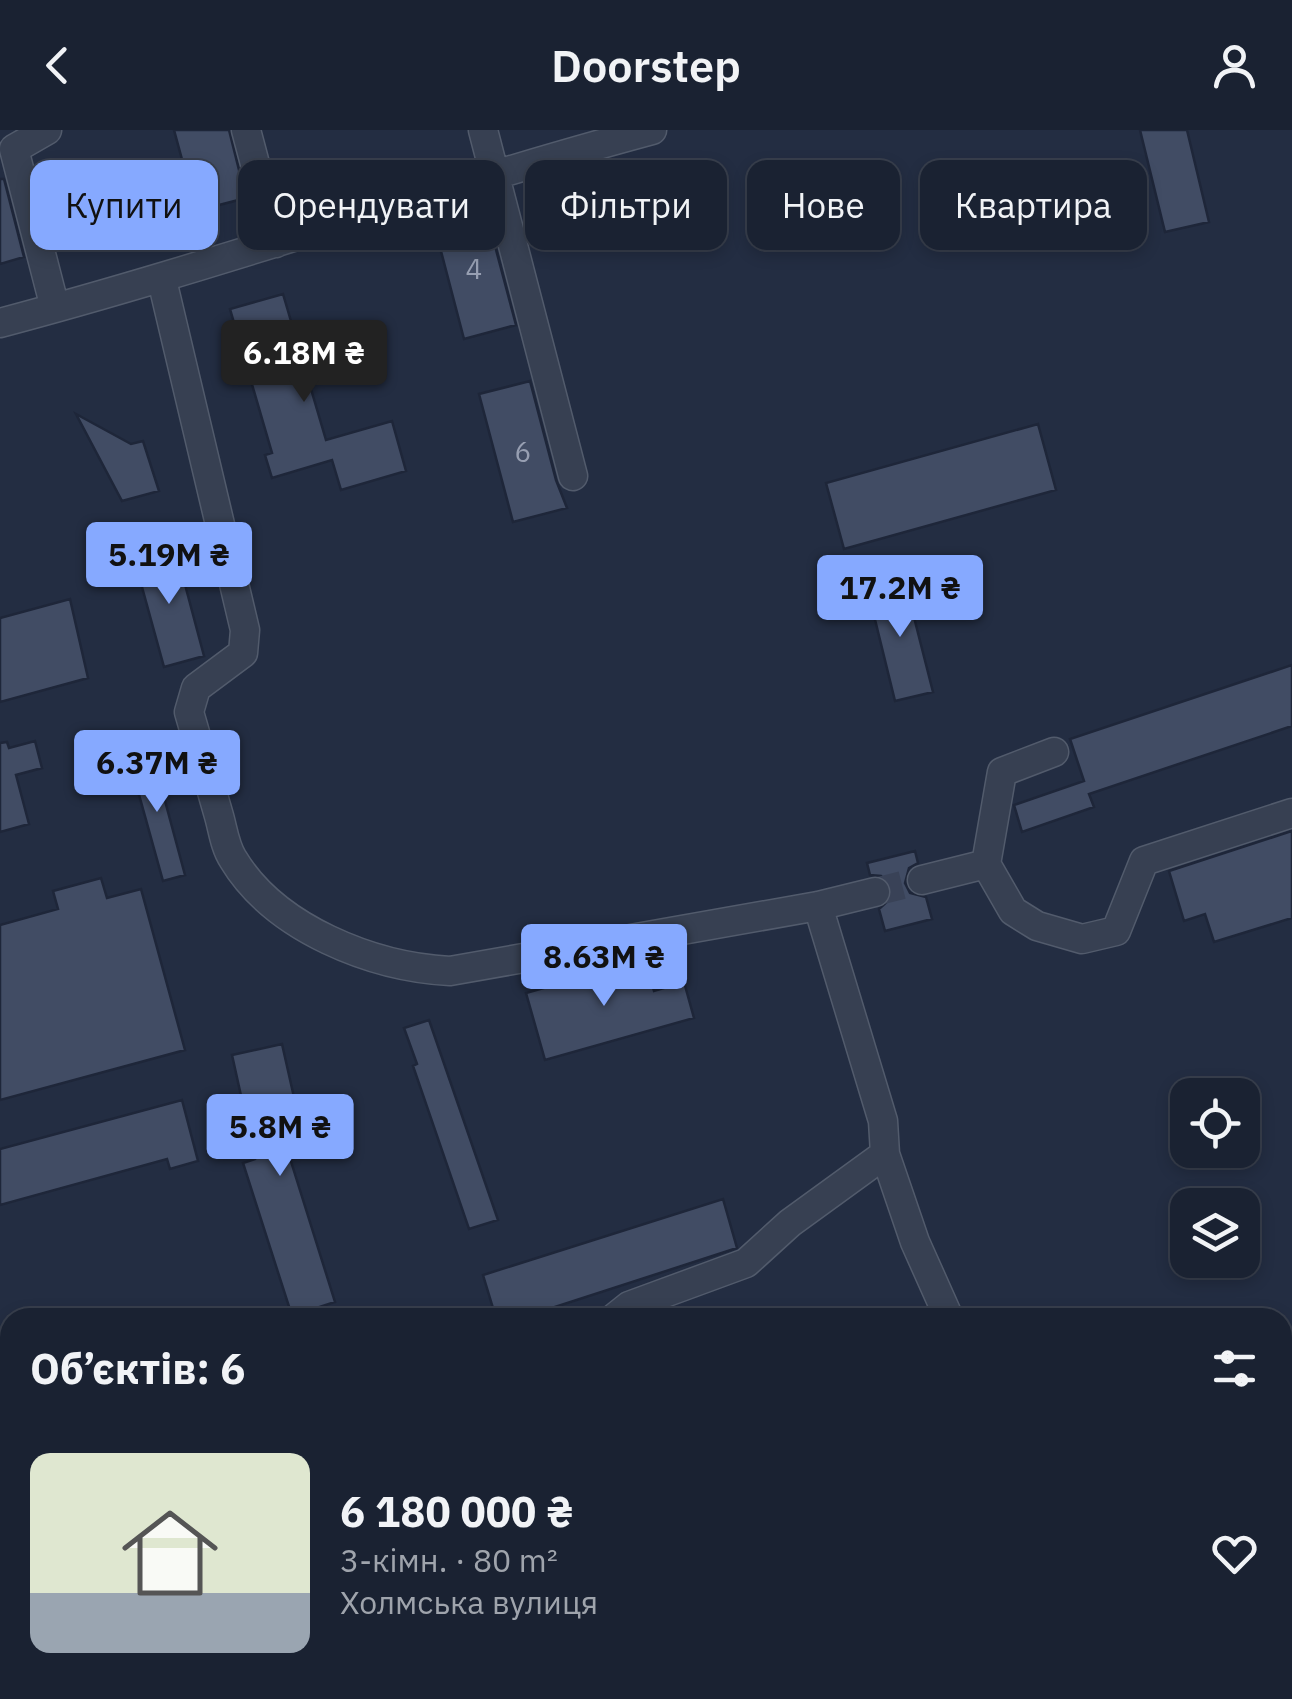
<!DOCTYPE html>
<html lang="uk">
<meta charset="utf-8">
<style>
:root{--surface:#1a2232;--page:#272f3e;--text:#f1f3f6;--muted:#9fa4ac;--line:#383f4d;--accent:#86a9ff}
body{margin:0;font-family:"IBM Plex Sans",sans-serif;background:var(--page);color:var(--text);height:100vh;display:flex;flex-direction:column;font-size:38px;white-space:nowrap}
*{box-sizing:border-box;margin:0}
p{font-size:32px;color:var(--muted)}
.icon{flex:none;width:55px;height:55px;fill:none;stroke:currentColor;stroke-width:2;stroke-linecap:round;stroke-linejoin:round}
.map{position:relative;flex:1;overflow:hidden}
.drawer{position:absolute;left:0px;top:1178px;width:1292px;height:392px;display:flex;flex-direction:column;background:var(--surface);border-radius:30px 30px 0 0;box-shadow:0 5px 15px #0003,0 0 0 2px var(--line)}
.drawer>*{flex:none}
.top-card{position:absolute;left:30px;top:30px;width:1232px;height:90px;display:flex;gap:20px}
.controls{position:absolute;left:1170px;top:948px;display:grid;gap:20px}
.controls a{display:grid;place-items:center;width:90px;height:90px;border-radius:20px;background:var(--surface);box-shadow:0 5px 15px #0003,0 0 0 2px var(--line);font-size:50px}
.price{position:absolute;translate:-50% -85px;padding:0 22px;border-radius:10px;background:var(--accent);color:#111;font-size:32px;line-height:65px;filter:drop-shadow(0 2px 5px #0008)}
.price::after{content:'';position:absolute;left:50%;top:60px;width:30px;height:22px;margin-left:-15px;background:inherit;clip-path:polygon(0 0,100% 0,50% 100%)}
.price.active{background:#222;color:#fff}
ul{padding:0;list-style:none}
li{display:flex;align-items:center;gap:30px;height:250px;padding:0 30px}
li+li{border-top:2px solid var(--line)}
li span{display:grid;place-items:center;flex:none;width:280px;height:200px;border-radius:20px;color:#555}
li>.icon{margin-inline-start:auto}
span .icon{width:120px;height:120px;fill:#fffc;stroke-width:1}
li b{font-size:42px}
h2{display:flex;justify-content:space-between;align-items:center;height:120px;padding:0 30px;font-size:42px}
.pill{padding:0 35px;border-radius:20px;background:var(--surface);box-shadow:0 5px 15px #0003,0 0 0 2px var(--line);font-size:35px;line-height:90px}
.pill.active{background:var(--accent);color:#111}
header{display:flex;justify-content:space-between;align-items:center;height:130px;padding:0 30px;background:var(--surface);font-size:45px;font-weight:600}
.map>svg:first-child{display:block}
</style>
<header><svg class="icon" aria-label="back" viewBox="0 0 24 24"><path d="M15 5l-7 7 7 7"/></svg>Doorstep<svg class="icon" aria-label="person" viewBox="0 0 24 24"><circle cx="12" cy="8" r="4"/><path d="M4 21q1-7 8-7t8 7"/></svg></header>
<div class="map">
<svg width="1292" height="1569" viewBox="0 0 1292 1569">
<rect width="100%" height="100%" fill="#232d42"/>
<path fill="#253d43" d="M1292,1336v233h-839l83,-9h746v-220z"/>
<path fill="#414c64" stroke="#1e2639" stroke-width="2.5" d="M174,0h55l17,68 -50,13z
M1140,0h47l22,92 -44,10z
M0,49h4l20,78 -24,7z
M482,67l34,128 -52,14 -33,-126z
M283,164l43,146 66,-19 14,50 -65,19 -9,-30 -60,18 -7,-23 7,-2 -42,-144z
M530,251l26,99 11,28 -54,14 -34,-128z
M76,284l55,30 12,-3 16,50 -37,10z
M1038,294l18,66 -212,59 -18,-66z
M175,417l29,109 -40,11 -30,-109z
M904,448l29,114 -38,9 -28,-114z
M70,469l18,79 -88,24v-84z
M1292,535v61l-203,68 5,13 -72,25 -8,-27 70,-24 -14,-42z
M35,611l7,27 -26,7 13,49 -29,8v-89l7,-1 2,6z
M151,619l34,126 -22,6 -35,-126z
M1292,701v87l-78,24 -9,-28 -21,7 -15,-50z
M915,721l3,12 -9,5 -4,15 5,10 16,4 6,22 -47,12 -6,-22 12,-11 1,-11 -11,-11 -11,-1 -3,-12z
M101,748l6,20 34,-9 44,161 -185,50v-175l58,-16 -5,-18z
M645,829l9,32 30,-9 10,36 -149,42 -19,-67z
M429,890l69,200 -29,9 -56,-163 4,-2 -13,-36z
M282,914l16,71 -20,5 57,182 -43,14 -49,-153 12,-4 -23,-104z
M182,970l16,61 -28,8 -3,-10 -167,46v-56z
M723,1069l14,49 -216,70h-25l-13,-43z"/>
<g fill="none" stroke-linecap="round" stroke-linejoin="round">
<path stroke="#394257" stroke-width="28" stroke-dasharray="28 14" stroke-linecap="butt" d="M875,762l47,-12"/>
<defs>
<path id="minor" d="M47,0l-33,19 41,159
M246,0l30,113
M483,0l90,346
M162,150l83,350 -2,23 -47,35 -7,24c10,35 20,69 30,104 4,14 6,31 14,43 42,70 140,108 217,112l368,-65 57,-14
M0,193c219,-58 433,-134 652,-193
M1054,622l-52,20 -16,92 27,47 24,15 45,13 34,-8 28,-70 148,-48
M922,750l64,-16
M885,1024l30,88 34,76
M614,1188l15,-12 117,-43 44,-40 95,-69 -2,-33 -65,-215"/>
</defs>
<use href="#minor" stroke="#525b6c" stroke-width="31"/>
<path stroke="#435a60" stroke-width="5" stroke-dasharray="8 8" stroke-linecap="butt" d="M178,428l21,-6"/>
<use href="#minor" stroke="#374052" stroke-width="28"/>
</g>
<g text-anchor="middle" dominant-baseline="central" stroke-width="8" stroke-linejoin="round" paint-order="stroke">
<g font-size="28" fill="#979fb2">
<text x="474" y="138">4</text>
<text x="523" y="321">6</text>
</g>
</g>
</svg>
<div class="controls">
<a><svg class="icon" aria-label="locate" viewBox="0 0 24 24"><circle cx="12" cy="12" r="6"/><path d="M12 2v4M12 18v4M2 12h4M18 12h4"/></svg></a>
<a><svg class="icon" aria-label="layers" viewBox="0 0 24 24"><path d="M12 4l9 5-9 5-9-5zM3 14l9 5 9-5"/></svg></a>
</div>
<b class="price active" style="left:304px;top:275px">6.18M ₴</b>
<b class="price" style="left:169px;top:477px">5.19M ₴</b>
<b class="price" style="left:900px;top:510px">17.2M ₴</b>
<b class="price" style="left:157px;top:685px">6.37M ₴</b>
<b class="price" style="left:604px;top:879px">8.63M ₴</b>
<b class="price" style="left:280px;top:1049px">5.8M ₴</b>
<div class="top-card">
<a class="pill active">Купити</a>
<a class="pill">Орендувати</a>
<a class="pill">Фільтри</a>
<a class="pill">Нове</a>
<a class="pill">Квартира</a>
</div>
<section class="drawer">
<h2>Об’єктів: 6<svg class="icon" aria-label="filters" viewBox="0 0 24 24"><path d="M4 7h16M4 17h16"/><circle cx="9" cy="7" r="2"/><circle cx="15" cy="17" r="2"/></svg></h2>
<ul>
<li><span style="background:linear-gradient(#dfe7d0 70%,#9aa5b1 0)"><svg class="icon" aria-label="home" viewBox="0 0 24 24"><path d="M3 11l9-7 9 7M6 9v11h12V9"/></svg></span><div><b>6 180 000 ₴</b><p>3-кімн. · 80 m²</p><p>Холмська вулиця</p></div><svg class="icon" aria-label="heart" viewBox="0 0 24 24"><path d="M12 20l-8-8c-3-5 5-10 8-4 3-6 11-1 8 4z"/></svg></li>
</ul>
</section>
</div>
